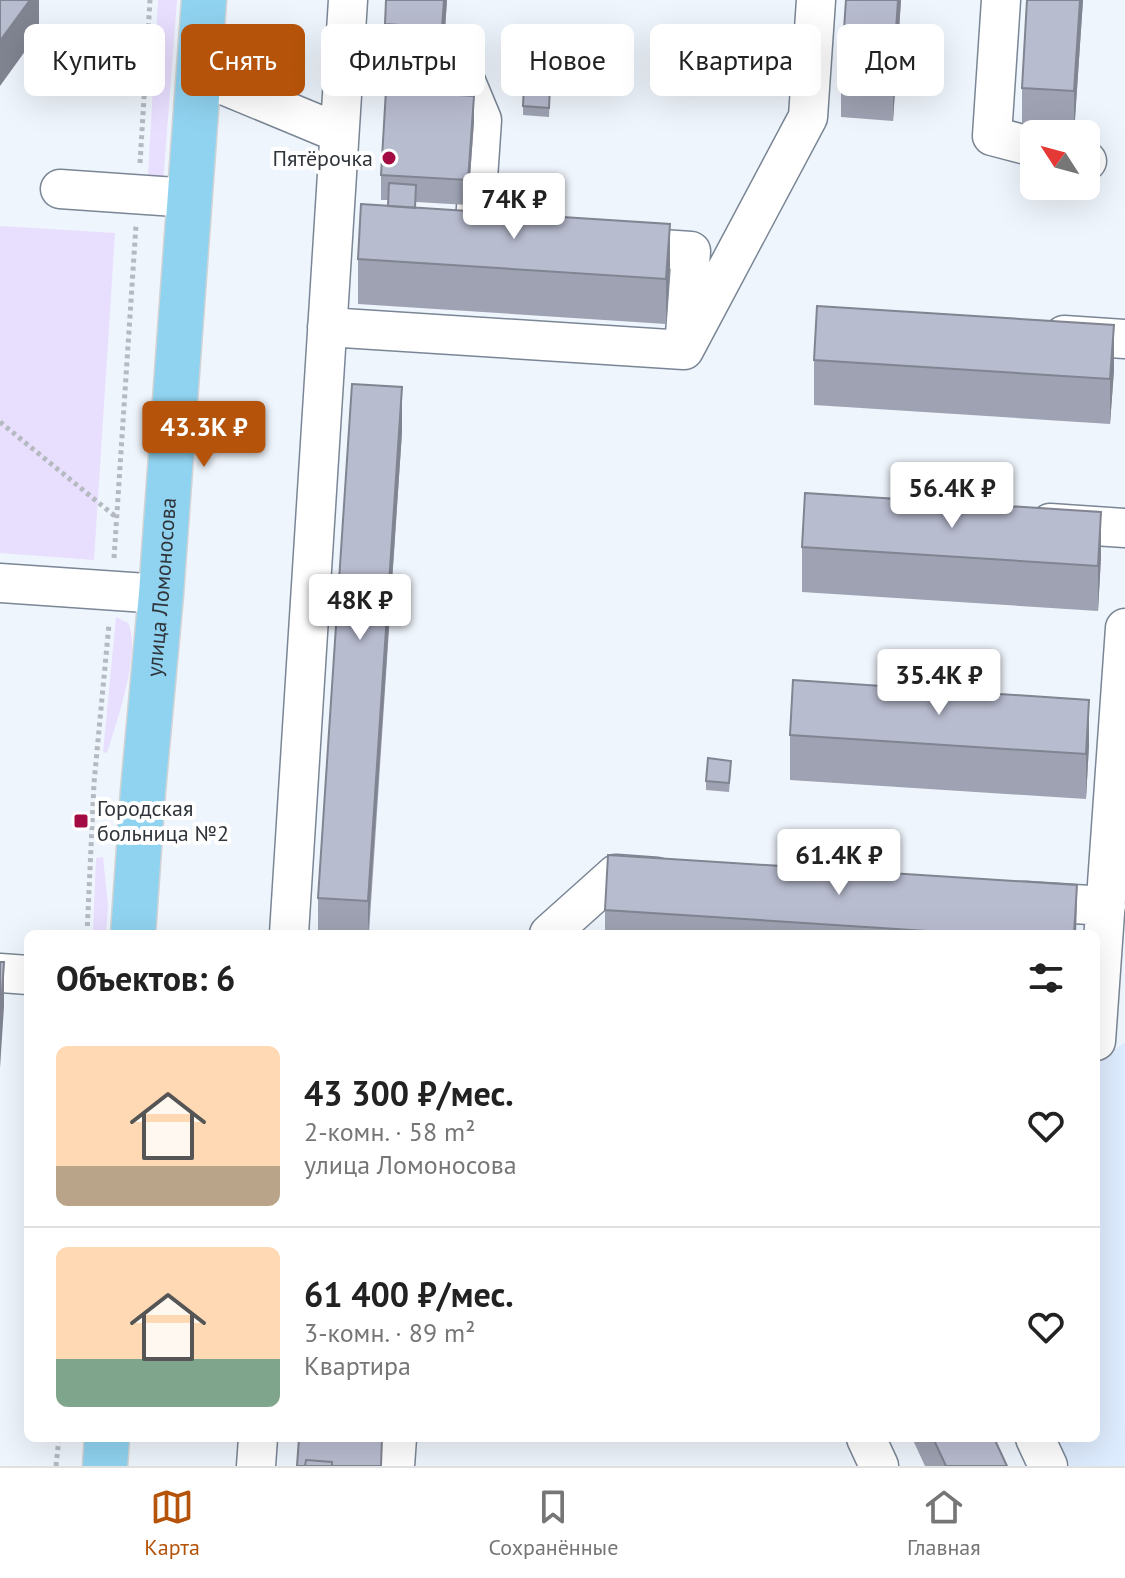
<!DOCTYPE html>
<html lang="ru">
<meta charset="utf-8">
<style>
:root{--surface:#fff;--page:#f6f6f6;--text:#222;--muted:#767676;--line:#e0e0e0;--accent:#b45309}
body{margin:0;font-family:"PT Sans",sans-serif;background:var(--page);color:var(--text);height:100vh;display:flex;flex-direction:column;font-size:30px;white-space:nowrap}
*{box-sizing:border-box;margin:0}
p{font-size:26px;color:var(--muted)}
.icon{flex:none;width:44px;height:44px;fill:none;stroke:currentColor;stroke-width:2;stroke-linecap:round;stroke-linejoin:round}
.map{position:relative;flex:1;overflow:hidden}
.sheet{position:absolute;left:24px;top:930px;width:1076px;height:512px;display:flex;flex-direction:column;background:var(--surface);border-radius:12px;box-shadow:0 8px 32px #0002}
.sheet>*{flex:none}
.guide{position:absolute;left:24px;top:24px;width:1078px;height:72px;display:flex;gap:16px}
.needle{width:52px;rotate:306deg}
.tools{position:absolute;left:1020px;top:120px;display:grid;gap:16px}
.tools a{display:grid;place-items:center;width:80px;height:80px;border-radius:12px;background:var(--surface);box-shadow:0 8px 32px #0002;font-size:40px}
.price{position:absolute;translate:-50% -68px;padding:0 18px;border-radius:8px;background:#fff;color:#222;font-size:26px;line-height:52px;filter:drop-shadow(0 2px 4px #0008)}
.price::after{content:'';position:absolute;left:50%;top:48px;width:24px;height:18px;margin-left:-12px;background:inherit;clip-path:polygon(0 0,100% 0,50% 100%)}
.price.current{background:var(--accent);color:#fff}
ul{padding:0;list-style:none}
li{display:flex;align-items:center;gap:24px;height:200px;padding:0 32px}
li+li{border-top:2px solid var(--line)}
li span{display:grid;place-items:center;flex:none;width:224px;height:160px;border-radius:12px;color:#555}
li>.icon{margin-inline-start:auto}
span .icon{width:96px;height:96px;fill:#fffc;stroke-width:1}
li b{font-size:34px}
h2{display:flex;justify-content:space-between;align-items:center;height:96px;padding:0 32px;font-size:34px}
.tag{padding:0 28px;border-radius:12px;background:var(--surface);box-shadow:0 8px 32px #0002;font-size:28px;line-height:72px}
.tag.current{background:var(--accent);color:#fff}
.menu{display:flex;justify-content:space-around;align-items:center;height:112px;border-top:2px solid var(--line);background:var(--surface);font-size:22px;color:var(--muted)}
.menu a{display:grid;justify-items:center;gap:4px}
.menu .current{color:var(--accent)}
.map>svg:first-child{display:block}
</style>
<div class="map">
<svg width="1125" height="1466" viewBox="0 0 1125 1466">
<rect width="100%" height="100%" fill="#eff5fc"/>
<path fill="#ddecfe" d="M1125,1043v423h-55l-13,-28h39v-378z"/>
<path fill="#e8defe" d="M158,0h19l-16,210h-15z
M0,226l115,7 -21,327 -94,-7z
M116,617l12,6c14,27 -12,101 -21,130l-4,-1z
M103,857l5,49 -2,27h-13l3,-75z"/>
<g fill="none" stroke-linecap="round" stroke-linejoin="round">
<defs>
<path id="minor" d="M1001,0l-9,136 42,11
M462,72l20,48 -8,117
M199,75l140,58
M1086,160l1,1
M60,189l130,9
M617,246l74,5 -6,84
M327,327l357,23
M1064,335l61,4
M684,350l124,-233 8,-117
M1050,523l75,5
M0,583l161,11
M1025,901l81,5
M289,934l59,-934
M549,934l67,-60 41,3
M0,973l28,2
M1096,1041l29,-413
M866,1438l13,28
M1035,1438l13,28
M256,1466l2,-28
M395,1466l2,-28"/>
<g id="major">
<path id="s1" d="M133,934l10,-143 18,-197 43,-594"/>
<path d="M105,1466l2,-28"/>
</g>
</defs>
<use href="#minor" stroke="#7a8695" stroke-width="41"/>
<use href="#major" stroke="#d1d3d4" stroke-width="47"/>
<path stroke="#b5bac1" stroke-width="5" stroke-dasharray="4 4" stroke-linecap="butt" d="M140,163l10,-163
M0,422l116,95
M114,558l22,-333
M87,934l7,-151 15,-159
M56,1466l3,-28"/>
<use href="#minor" stroke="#fff" stroke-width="38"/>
<use href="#major" stroke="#90d3f0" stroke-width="44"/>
</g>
<path fill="#9ea2b2" d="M447,0l-5,73 -20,-1 -1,21 53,28 -6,84 -52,-3 -1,6 255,61 -4,55 -308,-20v-45l30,-53v-6h-7v-25l12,-84 2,-21 -10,-1v-45z
M846,0h55l-8,121 -52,-4v-45z
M1083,0l-9,134 -52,-2v-44z
M550,95l-1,22 -26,-2v-9z
M814,360l300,10 -4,54 -296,-19z
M402,432l-33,502h-51v-36z
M802,547l299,10 -3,54 -296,-19z
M790,735l299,10 -3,54 -296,-19z
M731,770l-2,22 -23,-2v-9z
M1077,885l-1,49h-471v-24z
M912,1438h82l13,28h-82z"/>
<path fill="#818491" d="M30,0h9v32l-39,54v-45z
M444,0h3l-5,73v-45z
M898,0h3l-8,121v-45z
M1080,0h3l-9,134v-43z
M474,96v25l-6,84v-25z
M670,224v45l-4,55v-45z
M1114,325v45l-4,54v-45z
M402,387v45l-34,502v-33z
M1101,512v45l-3,54v-45z
M1089,700v45l-3,54v-45z
M1077,885l-1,49h-2z
M4,962v45l-4,61v-45z"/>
<path fill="#b8bccf" stroke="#818491" stroke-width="2" d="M0,0h30l-30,41z
M386,0h58l-2,28 -57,-4z
M846,0h52l-5,76 -52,-4z
M1027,0h53l-6,91 -52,-3z
M396,53l26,1 -2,38 -27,-1z
M524,84l26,2 -1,22 -26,-2z
M386,90l88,6 -6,84 -87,-5z
M389,183l27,2 -1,23 -27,-2z
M361,204l309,20 -4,55 -308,-20z
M817,306l297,19 -4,54 -296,-19z
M352,384l50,3 -34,514 -50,-3z
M805,493l296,19 -3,54 -296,-19z
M793,680l296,20 -3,54 -296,-19z
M708,758l23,3 -2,22 -23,-2z
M608,855l469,30 -3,49h-101l-368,-24z
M0,962h4l-4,61z
M299,1438h83l-1,28h-49v-4l-26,-2 -1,6h-8z
M933,1438h61l13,28h-61z
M306,1460l26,2v4h-27z"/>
<g fill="#a40b43" stroke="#fff" stroke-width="3">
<circle cx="389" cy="158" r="8"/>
<rect x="73" y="813" width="16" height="16" rx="4"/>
</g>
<g text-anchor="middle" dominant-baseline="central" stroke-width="8" stroke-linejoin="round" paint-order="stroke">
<g font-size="22" fill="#30353c" stroke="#fff" text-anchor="end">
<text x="373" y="158">Пятёрочка</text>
<text x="97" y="808" text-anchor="start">Городская<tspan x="97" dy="25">больница №2</tspan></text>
</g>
<g font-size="22" fill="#30353c" stroke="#fff">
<text stroke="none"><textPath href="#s1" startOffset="348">улица Ломоносова</textPath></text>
</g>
</g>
</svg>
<div class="tools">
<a><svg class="needle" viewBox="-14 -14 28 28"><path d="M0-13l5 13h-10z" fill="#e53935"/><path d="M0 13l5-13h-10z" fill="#767676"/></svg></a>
</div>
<b class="price" style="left:514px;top:241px">74K ₽</b>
<b class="price current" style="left:204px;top:469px">43.3K ₽</b>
<b class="price" style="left:952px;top:530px">56.4K ₽</b>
<b class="price" style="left:360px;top:642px">48K ₽</b>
<b class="price" style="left:939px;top:717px">35.4K ₽</b>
<b class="price" style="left:839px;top:897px">61.4K ₽</b>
<div class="guide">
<a class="tag">Купить</a>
<a class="tag current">Снять</a>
<a class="tag">Фильтры</a>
<a class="tag">Новое</a>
<a class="tag">Квартира</a>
<a class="tag">Дом</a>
</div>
<section class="sheet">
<h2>Объектов: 6<svg class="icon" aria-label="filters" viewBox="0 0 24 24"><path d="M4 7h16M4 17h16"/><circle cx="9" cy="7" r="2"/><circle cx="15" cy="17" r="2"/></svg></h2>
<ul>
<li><span style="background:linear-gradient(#ffd9b3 75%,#b9a48a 0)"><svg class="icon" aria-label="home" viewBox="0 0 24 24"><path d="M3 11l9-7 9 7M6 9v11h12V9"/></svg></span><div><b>43 300 ₽/мес.</b><p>2-комн. · 58 m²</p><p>улица Ломоносова</p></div><svg class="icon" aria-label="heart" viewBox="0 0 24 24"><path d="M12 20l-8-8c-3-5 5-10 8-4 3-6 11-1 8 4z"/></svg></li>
<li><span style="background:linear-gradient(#ffd9b3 70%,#7fa58c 0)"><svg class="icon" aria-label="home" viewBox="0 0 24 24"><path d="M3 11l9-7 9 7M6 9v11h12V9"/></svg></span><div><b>61 400 ₽/мес.</b><p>3-комн. · 89 m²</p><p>Квартира</p></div><svg class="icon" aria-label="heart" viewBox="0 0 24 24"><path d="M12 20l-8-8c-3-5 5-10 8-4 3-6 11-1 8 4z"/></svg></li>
</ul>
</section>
</div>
<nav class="menu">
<a class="current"><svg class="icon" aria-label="map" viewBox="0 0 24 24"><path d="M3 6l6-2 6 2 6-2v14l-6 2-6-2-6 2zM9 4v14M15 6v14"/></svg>Карта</a>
<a><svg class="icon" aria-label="saved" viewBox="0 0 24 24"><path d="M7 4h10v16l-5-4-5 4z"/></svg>Сохранённые</a>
<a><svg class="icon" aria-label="home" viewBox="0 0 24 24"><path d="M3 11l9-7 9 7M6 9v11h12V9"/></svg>Главная</a>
</nav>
